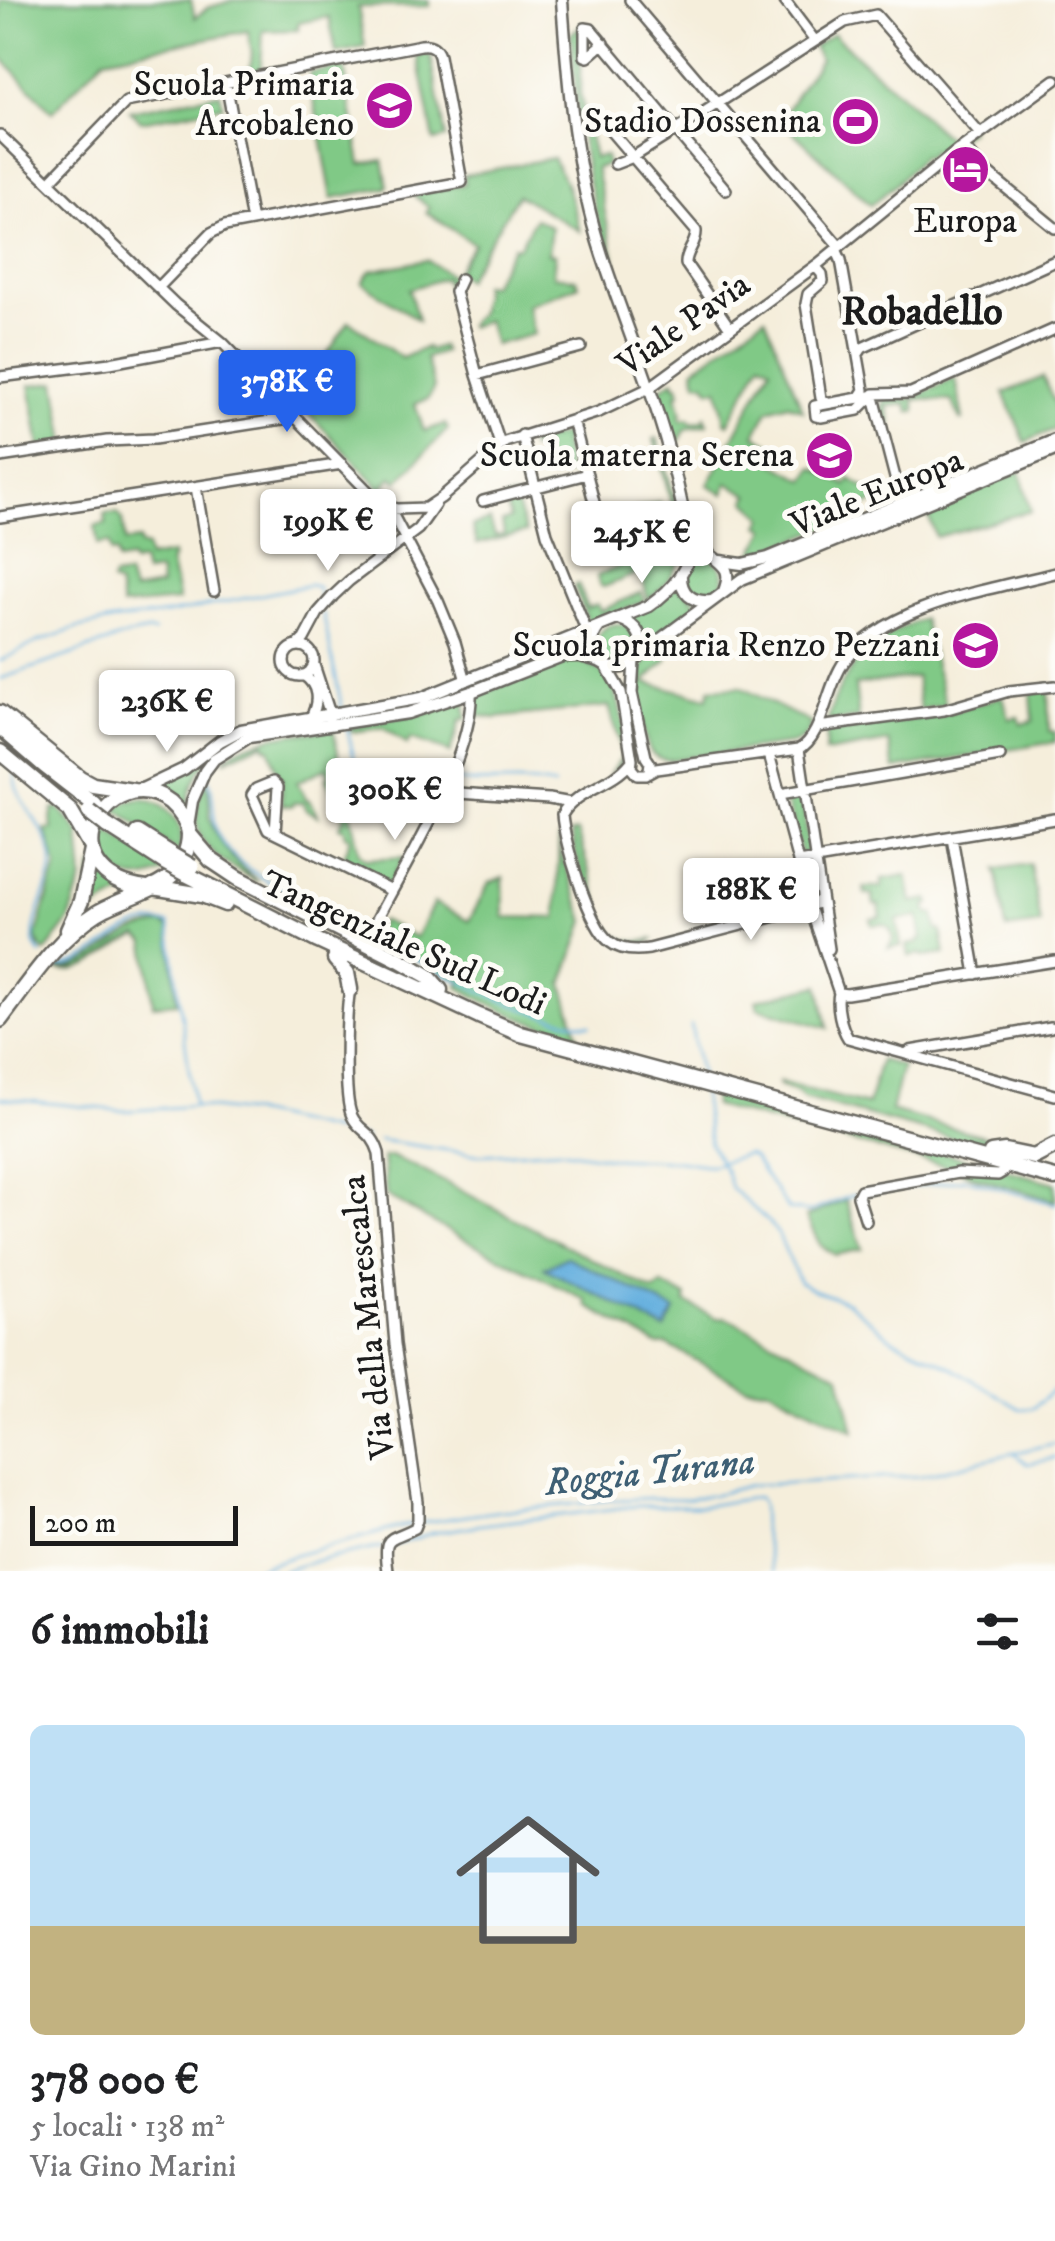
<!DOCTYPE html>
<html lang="it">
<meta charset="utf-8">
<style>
:root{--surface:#fff;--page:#f6f6f6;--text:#202124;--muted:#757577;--accent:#2563eb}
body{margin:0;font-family:"IM FELL DW Pica",serif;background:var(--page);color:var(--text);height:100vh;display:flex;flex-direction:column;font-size:38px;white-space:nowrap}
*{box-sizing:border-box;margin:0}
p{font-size:32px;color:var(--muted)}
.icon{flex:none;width:55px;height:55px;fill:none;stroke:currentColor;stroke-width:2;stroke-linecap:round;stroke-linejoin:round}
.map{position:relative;height:1571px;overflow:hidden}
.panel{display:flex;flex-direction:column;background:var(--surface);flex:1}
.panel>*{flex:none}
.scale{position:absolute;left:30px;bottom:25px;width:208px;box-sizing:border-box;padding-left:10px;border:5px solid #1c1c1c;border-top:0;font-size:28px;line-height:35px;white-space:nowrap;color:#1c1c1c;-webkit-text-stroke:8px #fdfcf7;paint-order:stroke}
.price{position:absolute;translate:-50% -85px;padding:0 22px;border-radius:10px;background:#fff;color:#222;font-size:32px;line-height:65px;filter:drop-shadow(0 2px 5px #0008)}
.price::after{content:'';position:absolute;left:50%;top:60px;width:30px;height:22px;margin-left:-15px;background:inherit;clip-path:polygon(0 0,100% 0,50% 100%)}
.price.current{background:var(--accent);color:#fff}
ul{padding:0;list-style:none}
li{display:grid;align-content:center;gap:20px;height:530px;padding:0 30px}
li span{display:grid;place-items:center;height:310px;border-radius:15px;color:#555}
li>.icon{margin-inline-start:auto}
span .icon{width:180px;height:180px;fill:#fffc;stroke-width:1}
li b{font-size:42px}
h2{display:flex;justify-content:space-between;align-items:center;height:120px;padding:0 30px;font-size:42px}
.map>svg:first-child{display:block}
</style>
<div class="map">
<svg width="1055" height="1571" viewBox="0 0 1055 1571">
<rect width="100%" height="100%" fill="#fdfcf7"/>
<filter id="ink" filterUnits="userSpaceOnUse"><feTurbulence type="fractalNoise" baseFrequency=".01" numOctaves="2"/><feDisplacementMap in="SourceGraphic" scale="20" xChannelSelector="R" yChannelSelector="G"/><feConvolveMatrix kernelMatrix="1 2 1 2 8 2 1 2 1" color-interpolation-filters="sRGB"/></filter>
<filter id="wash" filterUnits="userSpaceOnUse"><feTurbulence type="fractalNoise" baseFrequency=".0048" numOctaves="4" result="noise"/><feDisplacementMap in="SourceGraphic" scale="40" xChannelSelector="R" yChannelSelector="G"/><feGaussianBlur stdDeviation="2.25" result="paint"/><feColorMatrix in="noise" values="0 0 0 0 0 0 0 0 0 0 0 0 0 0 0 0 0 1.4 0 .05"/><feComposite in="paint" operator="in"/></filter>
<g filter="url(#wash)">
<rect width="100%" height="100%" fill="#f5eedb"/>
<path fill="#80c986" stroke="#4e7251" stroke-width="2.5" d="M0,0h191l4,18 12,-10 27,-8h195v6l-71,1 7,40 -29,6 -7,-36 -31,6v7l-35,1 -2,38 -11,2 2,-18 -4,-22 -144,27 -52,54 -52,-56z
M580,26v67l14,65 11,-2 2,9 -11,3 20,99c-9,-14 -12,-29 -17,-44 -18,-62 -24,-126 -28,-189z
M833,34l116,105 17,-14 4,5 -32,24 -6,-3 -6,7 -3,-2 -27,28 -25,21 -91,-85 40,-61 -7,-12z
M427,54l4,2 15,82 -12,3 -16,-85z
M344,67l17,97 22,-4 5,26 -2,2 -54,10 -23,-125z
M220,93l3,13 -82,15 -11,-10z
M553,158l13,25 14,48 -62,-36 -52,85 -10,-8 18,-28 -48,-32 3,-5 -17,-13 53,-10 -1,-9z
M535,218l16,9 -3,27 7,1 -2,21 23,3 3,6 -52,20 7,29 -40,11 -7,-25 -18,7 -1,-2 11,-12 4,-29 8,1 23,-39 5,1z
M427,260l26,17 -6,8 -2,-7 -36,11 9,31 -56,-37 8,-12z
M765,317l38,93 -14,-6 -21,6 -13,25 25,14 -6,14 31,17 8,-13 33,18 4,-6 35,20 -22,7 -4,8 -108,43 15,-28 -6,-4 4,-8 -18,-16 3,-6 -22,-12 -3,11 -16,-9 63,-118 -10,-5 -33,62 -3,-2 -7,-33 -8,1 -5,-7 -8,-1 -3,-13z
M349,321l53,37 25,-11 1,3 13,-4 3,6 -18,6 8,29 -6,12 -13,5 9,27 21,-7 3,5 -51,53 -5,-5 -11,12 -85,-89z
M1043,377l12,28v24l-30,13 -21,-49z
M956,378l7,42h-3l-8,-19 -38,-2 2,12 -6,1 -3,-8 -20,2 4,18 -5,2 -4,-19 3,-8h25z
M674,380l1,5h3l2,8 -3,1 5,20 -2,1 1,5 8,-1 2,4 13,-3 1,-5 2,9 -21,5 -10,18 -17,-57z
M56,382l10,61 -26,4 -10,-62z
M571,432l2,6 -10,3 5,33 -15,4 -11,-31 -11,2 -1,-5z
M657,438l27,93c3,28 -14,52 -36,69l-7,-28 -37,15 -4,-1 -3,-10 83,-36v-7l-26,-94z
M1020,471l11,40 -95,26 -10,-27z
M514,497l12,35 -49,12 -5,-18 18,-6 5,16 9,-2 -2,-12 8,-3 -5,-20z
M660,502l7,24 -25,7 -7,-24z
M117,513l5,6 3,23 14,-2 1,5 7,2 2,11 23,-4 1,5 -3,1 9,41 -57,5 -4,-21 -7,-3 2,-5 15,-2 5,16 28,-5 -2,-15 -14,2 -3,-12 -9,2 -2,-4 -13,2 -2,-9 -5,1 -2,-10 -11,2 -3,-19 11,-2 -1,-10z
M684 578a20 20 0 1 1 40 0a20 20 0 1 1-40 0Z
M578,584l10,24 9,-4 4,7 40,-19 3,9 -55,23 -15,-38z
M678,585l21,20 -53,42 -17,-28z
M923,619l23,86 -26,5 -4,-33 -61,8 4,33 -31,4c11,-52 46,-86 95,-103z
M597 644a20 20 0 1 1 40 0a20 20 0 1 1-40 0Z
M665,644l2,16 -23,22 64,16 2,-9 30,-2 71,36c-2,11 -9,18 -20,21l-124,16c-7,-2 -9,-1 -14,-6 -10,-10 -19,-66 -14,-79 4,-14 16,-22 26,-31z
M576,660c13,4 25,9 33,20 10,14 20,61 16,77 -3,9 -8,13 -16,17l13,-17 -13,-51 -114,12 -20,-3 2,-17 5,-5 77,-32z
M1048,690l1,41 6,1v10l-160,27 -6,-27 -64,11 1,-21 113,-16 64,-20 6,23 10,-2 2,7 12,-3 -2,-29z
M465,699l1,21h-6l-10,33 -40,-14 -3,6 -24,-17 -31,4 -2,-5 78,-15z
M333,729l27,124 7,6 37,-2 -14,26 -4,1 -12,-6 1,-4 -32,-15 8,-21 -6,-4 1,-4 -6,-3 5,-11 -19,-38 4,-3 -4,-7 -29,14 10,19 3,-1 8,16 -11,-6 -4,-7h-10l-1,3 -11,-1 1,-25c-9,-11 -8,-22 -14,-33h-3l-2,-5 -40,19c22,-27 77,-27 110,-32z
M246,734c-33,13 -56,39 -59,76l-19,-16 -13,-6 74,-49z
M206,780c5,15 2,26 5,39 8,28 26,46 47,63 -44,-23 -79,-46 -52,-102z
M798,795l4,4 8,54 -8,2 -16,-53 2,-5z
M141,798c27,3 48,26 38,54l-65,-44 15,-8z
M60,808l19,24 4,46 -14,43 -24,31 -5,-4 -4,-12 21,-70 -12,-37h7l-1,-10 3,-10z
M102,826l67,42c-38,26 -73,2 -67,-42z
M577,832l28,91c12,19 29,21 49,16 -52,40 -74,-75 -84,-105z
M559,837l2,16 24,68 -22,63 15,52c-47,-13 -77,-24 -120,-49l3,-6 -80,-41 -3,-6 3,-14 35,17 18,-34 35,18 20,-38 14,-5 1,39 52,1z
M1030,864l10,60 -34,5 -10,-60z
M93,865l37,25 -46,25 -1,-1z
M907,875l5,27 17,-3 1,5 -4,1 2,9h6l3,16h4l4,24 -22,3 -1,-3 -13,2 -2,-11 11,-2v-3l4,-1 -4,-23 -21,4 4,26 -13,2 5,-9 -3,-11 -7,-4 -11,1 -1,-6 10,-2 -2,-12h-5l-2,-11h-7l-1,-7h18v-8z
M162,923l7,5 8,75 -24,2 -8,-63 -7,-6c-29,9 -53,43 -84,32 30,4 51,-24 78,-36 9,-4 20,-6 30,-9z
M819,985l9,43 -70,-20 -2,-8z
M880,1060l22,6 -11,45 144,39 -46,-2 -186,-50 -5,-5 -19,-8v-3l89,23z
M713,1091l342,92v18l-78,-23 -20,-9 -243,-63z
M390,1156l22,9 239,125 3,1 8,-6 24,11 -1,6 32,16 8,-1 115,58 14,56 -85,-42 -23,-2 -80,-43 -8,1 -71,-39v-5l-139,-70 -62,-36 -3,-38z
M846,1200l16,49 -27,6 -15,-10 -14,-28z"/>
<path fill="#67b1df" stroke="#42667e" stroke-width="2.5" d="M567,1257l108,53 -10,19 -121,-61z"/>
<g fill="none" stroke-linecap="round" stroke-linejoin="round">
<path stroke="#67b1df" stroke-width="2.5" d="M323,613l19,95
M0,661l37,-19 41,-14 33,-7 56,-7 143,-29 8,2 3,18
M0,679l128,-44 22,-4 4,1
M346,725l10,39 7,7 9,4 47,-1 25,4
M15,774c1,33 39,57 37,92 -1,26 -32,68 -11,88
M209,780c6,17 2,35 9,53 17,43 92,68 133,88
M452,780c33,7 69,-3 102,6
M386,944c67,34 130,71 204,81
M57,966c39,2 66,-55 112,-42l25,182
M691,1025l10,53
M702,1091l8,53 16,28 5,16 38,34 9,12 22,48 14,8 34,12 44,37 59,28 69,42 13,-1 22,-18
M0,1098l125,13 69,-5 66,8 106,24
M379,1140l100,15 80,-5 50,8 72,3 25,4h7l34,-11 6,3 35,52 21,3 45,-17
M862,1194l104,-15 89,25
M1014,1453l41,-10
M419,1523l81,-12 116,-11 34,-2 36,1 27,-4 38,-10 169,-9 93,-23 14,11 28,-6
M393,1545l40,-12 47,-8 156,-19h68l54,-9 4,7 1,27 10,40
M250,1571l46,-16 115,-31
M283,1571l28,-9 70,-15"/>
</g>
</g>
<g filter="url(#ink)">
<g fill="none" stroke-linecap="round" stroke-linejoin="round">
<defs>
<path id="minor" d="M630,0l209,246
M784,0l31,41
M604,43l-16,14 -3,-1v-28l6,1c45,53 90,107 135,161
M226,83l26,138
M609,129l87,102c1,13 -11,21 -10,33l44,64
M0,135l176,170 46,37 173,177 43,82 17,41 11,39
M960,149l95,-69
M967,151l17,19 71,58
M615,164l18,-7 43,-27 169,-108 31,-7 104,119
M944,164c11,-4 24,-4 33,2
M49,182l77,-80 295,-57c9,-1 15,2 18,11l23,126 -237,44 -14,7 -53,55
M836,249l5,11 23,130 -4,6
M815,266l7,8 1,7 -15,13 -2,10 15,94 6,5
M461,279l-6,13 22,83 23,69
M858,354l4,-6 193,-87
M477,375l104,-28
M0,377l110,-14 112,-21
M573,420l25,98
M522,435l25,99 40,98
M0,457l107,-16 47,-2 142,-22
M196,487l18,104
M938,489l-16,-6 -20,8 -4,-2 -23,-88 -5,-5 -55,10 1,10 5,1 37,-7 16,-16 37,-1 144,-64
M483,501l104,-27
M383,505l14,4 29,-1 15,-10 64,-56 94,-30 50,-24 169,-124 140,-114 9,1
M0,517l342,-53
M297,646l7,-7 14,-26 15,-17 16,-15 69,-52 17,-24
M284 661a15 15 0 1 1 30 0a15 15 0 1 1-30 0Z
M634,661l-2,32 14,64 4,6 -1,8
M314,665l15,46v8
M606,666l15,26 11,68 -1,8 6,7h8l11,-6 143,-20c24,-12 27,-62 45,-87 43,-58 145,-72 211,-89
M303,675c16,10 16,27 8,42
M818,727l126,-17 65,-19 46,-5
M799,749l30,200
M769,754l43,159 27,80c-3,13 2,34 9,45l207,57
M630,763c-18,23 -53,26 -68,52 2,27 27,111 48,127 11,9 25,9 39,7l162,-42 10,-8
M443,792l106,7 22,4
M780,794l220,-38
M275,833l3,-46 -5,-5 -17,7 -4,6 16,35 124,61
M952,837l24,137
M798,862l257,-43
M377,919c30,-58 97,-164 94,-227
M350,989c-4,21 -7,109 2,127 7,16 20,14 27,37l16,191 23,158v18l-3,8c-27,14 -32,5 -27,43
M839,993l8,1 208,-33
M906,1054l4,-3 141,-24
M866,1221l-8,-25 3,-6 97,-17 40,2 5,-3 3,-7"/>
<path id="tertiary" d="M694,527c3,8 5,16 11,23 15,15 29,16 19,41
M720,561l22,3 26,-6 287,-118
M681,574c-1,19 11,29 30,27
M619,619c20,6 27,21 18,39
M599,627c-9,11 -8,23 0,34
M140,790l44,-21 36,-28 21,-11 181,-32 227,-92c20,-14 40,-35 42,-61 0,-15 -7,-29 -10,-44 -17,-85 -52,-165 -79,-246 -27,-83 -34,-169 -40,-255
M188,826l4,-25 13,-30 9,-12 35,-22 159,-24 63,-21 91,-36h18l19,5 12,7 12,-1 119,-88 313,-129"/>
<path id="primary" d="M68,930l13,-29 11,-51
M0,1020c28,-37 57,-82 97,-107 21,-13 58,-22 75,-38 10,-10 17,-26 17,-41 -1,-12 -11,-25 -19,-32 -63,-47 -128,74 -23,87"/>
<path id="trunk" d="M0,713l80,65 13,7 40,6
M0,727l45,39 49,38
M0,752l70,58 21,36
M107,825l59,38
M137,833l33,21
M189,834l22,26 27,18 162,82 28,16 12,14
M186,874l132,67 161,75 42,18 534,144
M153,887l49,8 23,9
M335,959l12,14 3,16
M991,1153l14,-2 29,6 21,-11"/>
</defs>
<use href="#minor" stroke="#68665f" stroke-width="14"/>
<use href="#tertiary" stroke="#68665f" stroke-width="15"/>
<use href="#primary" stroke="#68665f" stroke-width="19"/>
<use href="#trunk" stroke="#68665f" stroke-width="19"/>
<use href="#minor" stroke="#fff" stroke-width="9"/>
<use href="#tertiary" stroke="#fff" stroke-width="10"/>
<use href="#primary" stroke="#fff" stroke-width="14"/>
<use href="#trunk" stroke="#fff" stroke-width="14"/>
<defs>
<path id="trunk-bridge" d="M89,811l18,14
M170,854l22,13
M166,863l20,11"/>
</defs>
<use href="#trunk-bridge" stroke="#68665f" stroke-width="19" stroke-linecap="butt"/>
<use href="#trunk-bridge" stroke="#fff" stroke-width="14"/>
</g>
</g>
<defs>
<symbol id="school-disc" viewBox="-11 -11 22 22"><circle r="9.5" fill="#b5179e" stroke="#fdfcf7"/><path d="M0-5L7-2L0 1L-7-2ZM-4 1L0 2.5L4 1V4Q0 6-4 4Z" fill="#fff"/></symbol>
<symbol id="stadium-disc" viewBox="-11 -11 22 22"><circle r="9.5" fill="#b5179e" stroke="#fdfcf7"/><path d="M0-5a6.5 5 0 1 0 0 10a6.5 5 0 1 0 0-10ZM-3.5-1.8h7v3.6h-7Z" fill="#fff"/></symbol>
<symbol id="hotel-disc" viewBox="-11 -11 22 22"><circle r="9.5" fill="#b5179e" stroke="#fdfcf7"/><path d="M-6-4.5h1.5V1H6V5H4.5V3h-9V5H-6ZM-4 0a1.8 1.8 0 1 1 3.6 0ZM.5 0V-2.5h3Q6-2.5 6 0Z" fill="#fff"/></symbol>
</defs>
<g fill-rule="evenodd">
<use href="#school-disc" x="362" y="78" width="55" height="55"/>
<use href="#stadium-disc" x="828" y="94" width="55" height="55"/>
<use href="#hotel-disc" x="938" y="142" width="55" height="55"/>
<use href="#school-disc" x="802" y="428" width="55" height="55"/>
<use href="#school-disc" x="948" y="618" width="55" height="55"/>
</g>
<g text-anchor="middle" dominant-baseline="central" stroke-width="10" stroke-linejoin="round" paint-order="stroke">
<g font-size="35" fill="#1c1c1c" stroke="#fdfcf7" text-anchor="end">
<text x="354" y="85">Scuola Primaria<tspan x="354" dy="40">Arcobaleno</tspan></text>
<text x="821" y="122">Stadio Dossenina</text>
<text x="965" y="222" text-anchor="middle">Europa</text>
<text x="794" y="456">Scuola materna Serena</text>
<text x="940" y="646">Scuola primaria Renzo Pezzani</text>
</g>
<g font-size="35" fill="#1c1c1c" stroke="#fdfcf7">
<text transform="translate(684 325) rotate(-35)">Viale Pavia</text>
<text transform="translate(877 493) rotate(-22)">Viale Europa</text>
<text transform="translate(404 944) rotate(24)">Tangenziale Sud Lodi</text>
<text transform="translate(369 1317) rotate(-96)">Via della Marescalca</text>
</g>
<g font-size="38" font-style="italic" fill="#3e5f74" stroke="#fdfcf7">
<text transform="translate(650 1473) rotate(-6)">Roggia Turana</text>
</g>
<g font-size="40" font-weight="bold" fill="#1c1c1c" stroke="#fdfcf7">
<text x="922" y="313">Robadello</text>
</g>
</g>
</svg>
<div class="scale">200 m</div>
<b class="price current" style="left:287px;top:435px">378K €</b>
<b class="price" style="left:328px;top:574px">199K €</b>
<b class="price" style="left:642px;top:586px">245K €</b>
<b class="price" style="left:167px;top:755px">236K €</b>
<b class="price" style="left:395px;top:843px">300K €</b>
<b class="price" style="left:751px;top:943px">188K €</b>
</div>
<section class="panel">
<h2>6 immobili<svg class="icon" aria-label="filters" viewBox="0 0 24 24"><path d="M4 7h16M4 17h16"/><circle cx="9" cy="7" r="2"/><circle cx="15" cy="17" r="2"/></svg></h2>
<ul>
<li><span style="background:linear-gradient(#bfe0f5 65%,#c2b280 0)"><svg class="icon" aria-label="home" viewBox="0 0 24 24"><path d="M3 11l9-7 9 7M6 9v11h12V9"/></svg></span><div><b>378 000 €</b><p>5 locali · 138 m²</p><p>Via Gino Marini</p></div></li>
</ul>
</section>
